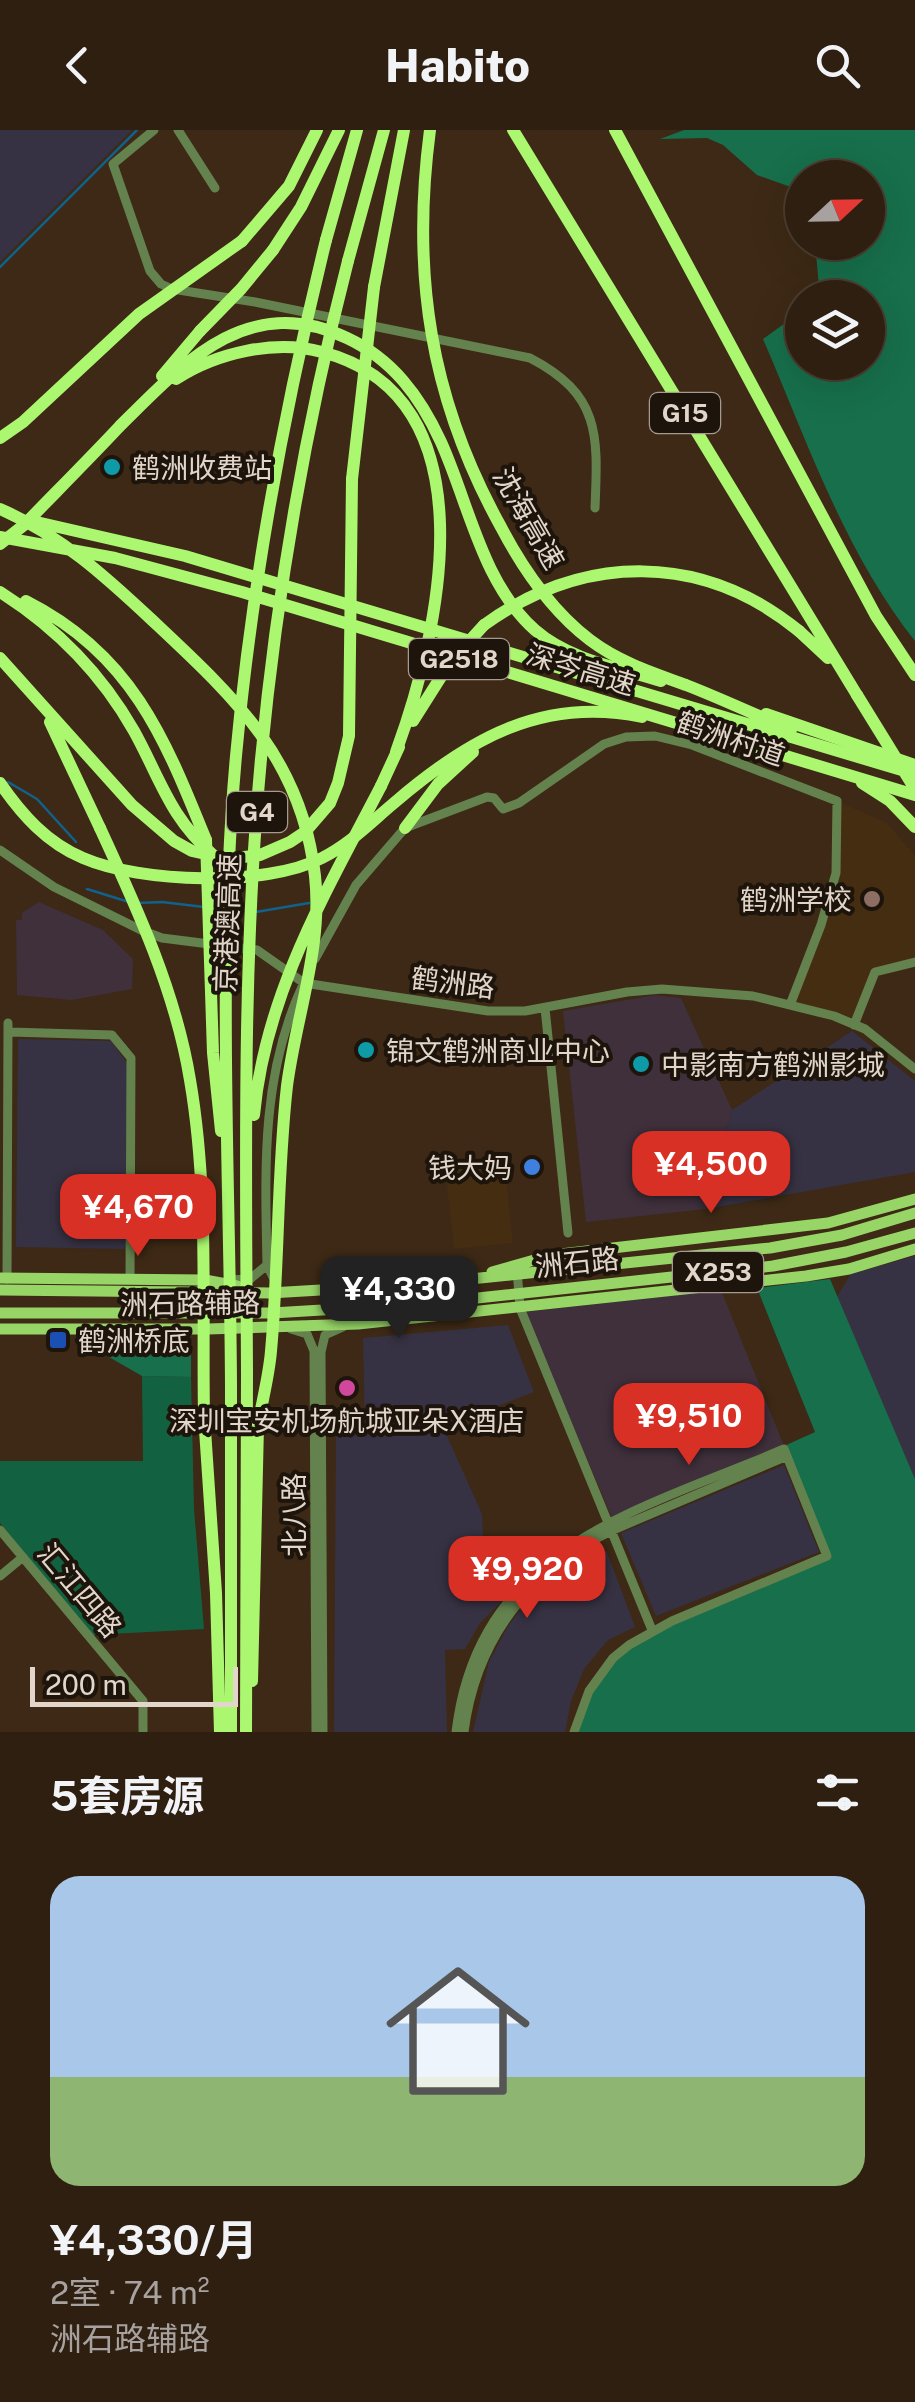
<!DOCTYPE html>
<html lang="zh">
<meta charset="utf-8">
<style>
:root{--surface:#2e1f10;--page:#362719;--text:#f1f3f6;--muted:#a7a29f;--line:#493d30;--accent:#d93025}
body{margin:0;font-family:"Public Sans","Noto Sans SC",sans-serif;background:var(--page);color:var(--text);height:100vh;display:flex;flex-direction:column;font-size:38px;white-space:nowrap}
*{box-sizing:border-box;margin:0}
p{font-size:32px;color:var(--muted)}
.icon{flex:none;width:55px;height:55px;fill:none;stroke:currentColor;stroke-width:2;stroke-linecap:round;stroke-linejoin:round}
.map{position:relative;height:1602px;overflow:hidden}
.panel{display:flex;flex-direction:column;background:var(--surface);flex:1}
.panel>*{flex:none}
.needle{width:65px;rotate:68deg}
.controls{position:absolute;left:785px;top:30px;display:grid;gap:20px}
.controls a{display:grid;place-items:center;width:100px;height:100px;border-radius:50%;background:var(--surface);box-shadow:0 10px 40px #0002,0 0 0 2px var(--line);font-size:50px}
.scale{position:absolute;left:30px;bottom:25px;width:208px;box-sizing:border-box;padding-left:10px;border:5px solid #e2d5c9;border-top:0;font-size:28px;line-height:35px;white-space:nowrap;color:#e2d5c9;-webkit-text-stroke:8px #1d140b;paint-order:stroke}
.price{position:absolute;translate:-50% -85px;padding:0 22px;border-radius:20px;background:var(--accent);color:#fff;font-size:32px;line-height:65px;filter:drop-shadow(0 2px 5px #0008)}
.price::after{content:'';position:absolute;left:50%;top:60px;width:30px;height:22px;margin-left:-15px;background:inherit;clip-path:polygon(0 0,100% 0,50% 100%)}
.price.active{background:#222;color:#fff}
ul{padding:0;list-style:none}
li{display:grid;align-content:center;gap:20px;height:530px;padding:0 50px}
li+li{border-top:2px solid var(--line)}
li span{display:grid;place-items:center;height:310px;border-radius:30px;color:#555}
li>.icon{margin-inline-start:auto}
span .icon{width:180px;height:180px;fill:#fffc;stroke-width:1}
li b{font-size:42px}
h2{display:flex;justify-content:space-between;align-items:center;height:120px;padding:0 50px;font-size:42px}
header{display:flex;justify-content:space-between;align-items:center;height:130px;padding:0 50px;background:var(--surface);font-size:45px;font-weight:800}
.map>svg:first-child{display:block}
</style>
<header><svg class="icon" aria-label="back" viewBox="0 0 24 24"><path d="M15 5l-7 7 7 7"/></svg>Habito<svg class="icon" aria-label="search" viewBox="0 0 24 24"><circle cx="10" cy="10" r="6"/><path d="M15 15l6 6"/></svg></header>
<div class="map">
<svg width="915" height="1602" viewBox="0 0 915 1602">
<rect width="100%" height="100%" fill="#3d2915"/>
<path fill="#3f303c" d="M39,772l64,28 30,29 -1,30 -60,11 -55,-5 -1,-75h6v-7z
M655,865l26,3 51,112 -26,99 -120,13 -23,-211z
M721,1160l63,156 -172,72 -87,-206z"/>
<path fill="#373243" d="M0,0h132l-132,132z
M852,901l63,50v91l-209,37 26,-99z
M18,909l93,2 18,25 -3,183 -110,-2z
M915,1126v223l-79,-181 15,-24z
M508,1195l26,67 -91,35 39,87 3,59h17l-1,29 -21,21 -15,26 -20,1 2,82h-113l2,-301 29,-2 -2,-91z
M784,1335l35,87 -163,64 -35,-83z
M590,1416l17,6 28,75 -27,13 -24,29 -13,32 -6,31h-92l16,-70 18,-34 26,-36z"/>
<path fill="#452d12" d="M837,671l50,22 28,33v106l-40,10 -21,53 -64,-20 46,-132z
M504,1028l9,85 -59,6 -9,-84z"/>
<path fill="#126242" d="M142,1246l49,1 3,132 10,120 -112,6 -92,-112v-62h143z"/>
<path fill="#176f4b" d="M684,0h231v511c-70,-88 -108,-200 -152,-302l39,-28v51h66v-64l-48,-1 -5,-54 53,-1v-64h-66v13l-45,-16 -34,-30 -16,-7 -47,1z
M830,1149l85,200v253h-341l15,-41 40,-46 198,-89 -43,-110 31,-14 -58,-144z
M95,1219h96v28l-49,-1z"/>
<g fill="none" stroke-linecap="round" stroke-linejoin="round">
<path stroke="#10628c" stroke-width="2.5" d="M0,137l137,-137
M8,652l29,17 39,43
M87,759l42,13
M137,773l25,-1 42,5
M256,782l53,-9"/>
<path stroke="#63824e" stroke-width="9" d="M154,0l-41,34 37,107 11,13 11,5 83,13 275,56c71,37 68,77 65,150
M178,0l37,58
M0,720l54,37 87,43 21,8 95,12 47,33 184,28h37l102,-19 35,-3 91,7 81,20 31,13 50,40
M315,829l41,-74 49,-57 82,-31 7,1 9,11 16,-6 85,-59 22,-7 29,-1 37,9 145,56 -1,72 -15,52 -31,80
M545,878l23,225
M854,895l21,-53 40,-10
M10,902l102,3 19,23 -1,221
M517,1139l3,39 132,322
M7,1149l1,-256
M274,1149l-7,-14c-2,-96 -6,-189 35,-278
M227,1150l23,-1 17,-14
M291,1199l16,5 7,17 2,381
M0,1400l143,171v31
M0,1446l23,-19
M323,1602l-2,-380 4,-17 18,-8
M456,1602c22,-186 182,-221 328,-283l43,107 -155,65 -43,24 -16,13 -24,33 -15,41
M464,1602c12,-93 65,-161 149,-202l174,-74"/>
<path stroke="#97d567" stroke-width="11" d="M492,1142l60,-17 276,-32 87,-24
M0,1148l205,2 32,6
M0,1160l270,3 152,-9 348,-36 72,-13 73,-22
M0,1183h272l150,-9 351,-38 73,-14 69,-19
M0,1199h208l150,-5 448,-48 43,-7 66,-20"/>
<path stroke="#abf770" stroke-width="12" d="M513,0l344,565
M615,0l261,486 39,59
M326,110l31,-110
M242,111l47,-55 28,-56
M273,120l28,-43 38,-77
M348,131l36,-131
M374,157l30,-157
M162,246l38,-45
M176,249c40,-26 99,-40 146,-27 172,45 118,280 74,400
M0,414l24,-19c32,-33 64,-65 95,-98 64,-64 129,-136 228,-89 45,21 73,58 94,104 28,62 41,141 94,188 34,30 85,38 126,51
M0,462c57,36 101,81 134,139 27,49 35,85 79,124
M26,471c105,53 138,135 180,239
M799,501l29,27
M0,528l132,147 42,36 18,10 36,8 32,-4 30,-13 15,-10 25,-29 8,-20 11,-47 3,-257
M766,584l149,51
M413,591l38,-60 33,-36
M50,592l50,106
M0,653c22,32 47,60 83,75 58,25 183,29 239,0 28,-14 48,-35 72,-55 73,-63 148,-107 248,-86
M862,653l28,18 25,26
M381,656l18,-39
M405,698l33,-44 35,-32
M204,1285l12,178 4,139
M252,1551l6,-255
M231,1602v-346
M246,1602l1,-360"/>
<path stroke="#abf770" stroke-width="12" d="M430,0c-19,144 0,269 71,397 22,42 51,84 89,113 29,22 63,33 96,45 36,14 70,30 105,45
M200,201l41,-42 32,-39
M0,308l23,-16 116,-108 103,-73
M352,349l22,-192
M0,379c60,26 105,67 152,111 81,76 150,138 163,256 8,71 -19,140 -28,210 -10,88 -8,177 -16,265 -2,25 -9,50 -13,75
M32,391l153,35 730,218
M0,407l115,21 127,34 673,203
M484,495c100,-72 218,-73 315,6
M857,565l58,94
M100,698c37,80 76,165 90,252 19,110 12,224 14,335
M206,710l7,213 8,78
M254,985c11,-121 72,-223 127,-329
M247,1242c-1,-204 -5,-409 14,-613 16,-168 45,-335 87,-498
M231,1256c-1,-209 -14,-421 5,-630 16,-175 48,-346 90,-516"/>
</g>
<g fill="#0f9aa8" stroke="#1d140b" stroke-width="4">
<circle cx="112" cy="337" r="10"/>
<circle cx="366" cy="920" r="10"/>
<circle cx="641" cy="934" r="10"/>
</g>
<circle fill="#8d6e63" stroke="#1d140b" stroke-width="4" cx="872" cy="769" r="10"/>
<circle fill="#3f7fe0" stroke="#1d140b" stroke-width="4" cx="532" cy="1037" r="10"/>
<rect fill="#1a4fb4" stroke="#1d140b" stroke-width="4" x="48" y="1200" width="20" height="20" rx="5"/>
<circle fill="#d1479c" stroke="#1d140b" stroke-width="4" cx="347" cy="1258" r="10"/>
<g text-anchor="middle" dominant-baseline="central" stroke-width="8" stroke-linejoin="round" paint-order="stroke">
<g fill="#1d140b" stroke="#a79b90" stroke-width="2.5">
<rect x="650" y="263" width="70" height="40" rx="8"/>
<rect x="409" y="509" width="100" height="40" rx="8"/>
<rect x="227" y="662" width="60" height="40" rx="8"/>
<rect x="673" y="1122" width="90" height="40" rx="8"/>
</g>
<g font-size="25" font-weight="bold" fill="#e2d5c9">
<text x="685" y="283">G15</text>
<text x="459" y="529">G2518</text>
<text x="257" y="682">G4</text>
<text x="718" y="1142">X253</text>
</g>
<g font-size="28" fill="#e2d5c9" stroke="#1d140b" text-anchor="start">
<text x="132" y="337">鹤洲收费站</text>
<text x="852" y="769" text-anchor="end">鹤洲学校</text>
<text x="386" y="920">锦文鹤洲商业中心</text>
<text x="661" y="934">中影南方鹤洲影城</text>
<text x="512" y="1037" text-anchor="end">钱大妈</text>
<text x="78" y="1210">鹤洲桥底</text>
<text x="347" y="1290" text-anchor="middle">深圳宝安机场航城亚朵X酒店</text>
</g>
<g font-size="28" fill="#e2d5c9" stroke="#1d140b">
<text transform="translate(529 388) rotate(60)">沈海高速</text>
<text transform="translate(581 539) rotate(17)">深岑高速</text>
<text transform="translate(731 608) rotate(19)">鹤洲村道</text>
<text transform="translate(227 793) rotate(-88)">京港澳高速</text>
<text transform="translate(453 852) rotate(7)">鹤洲路</text>
<text transform="translate(577 1132) rotate(-6)">洲石路</text>
<text transform="translate(190 1173) rotate(-1)">洲石路辅路</text>
<text transform="translate(293 1385) rotate(-90)">北八路</text>
<text transform="translate(80 1460) rotate(50)">汇江四路</text>
</g>
</g>
</svg>
<div class="controls">
<a><svg class="needle" viewBox="-14 -14 28 28"><path d="M0-13l5 13h-10z" fill="#e53935"/><path d="M0 13l5-13h-10z" fill="#a7a29f"/></svg></a>
<a><svg class="icon" aria-label="layers" viewBox="0 0 24 24"><path d="M12 4l9 5-9 5-9-5zM3 14l9 5 9-5"/></svg></a>
</div>
<div class="scale">200 m</div>
<b class="price" style="left:711px;top:1086px">¥4,500</b>
<b class="price" style="left:138px;top:1129px">¥4,670</b>
<b class="price active" style="left:399px;top:1211px">¥4,330</b>
<b class="price" style="left:689px;top:1338px">¥9,510</b>
<b class="price" style="left:527px;top:1491px">¥9,920</b>
</div>
<section class="panel">
<h2>5套房源<svg class="icon" aria-label="filters" viewBox="0 0 24 24"><path d="M4 7h16M4 17h16"/><circle cx="9" cy="7" r="2"/><circle cx="15" cy="17" r="2"/></svg></h2>
<ul>
<li><span style="background:linear-gradient(#a9c7e8 65%,#8fb573 0)"><svg class="icon" aria-label="home" viewBox="0 0 24 24"><path d="M3 11l9-7 9 7M6 9v11h12V9"/></svg></span><div><b>¥4,330/月</b><p>2室 · 74 m²</p><p>洲石路辅路</p></div></li>
</ul>
</section>
